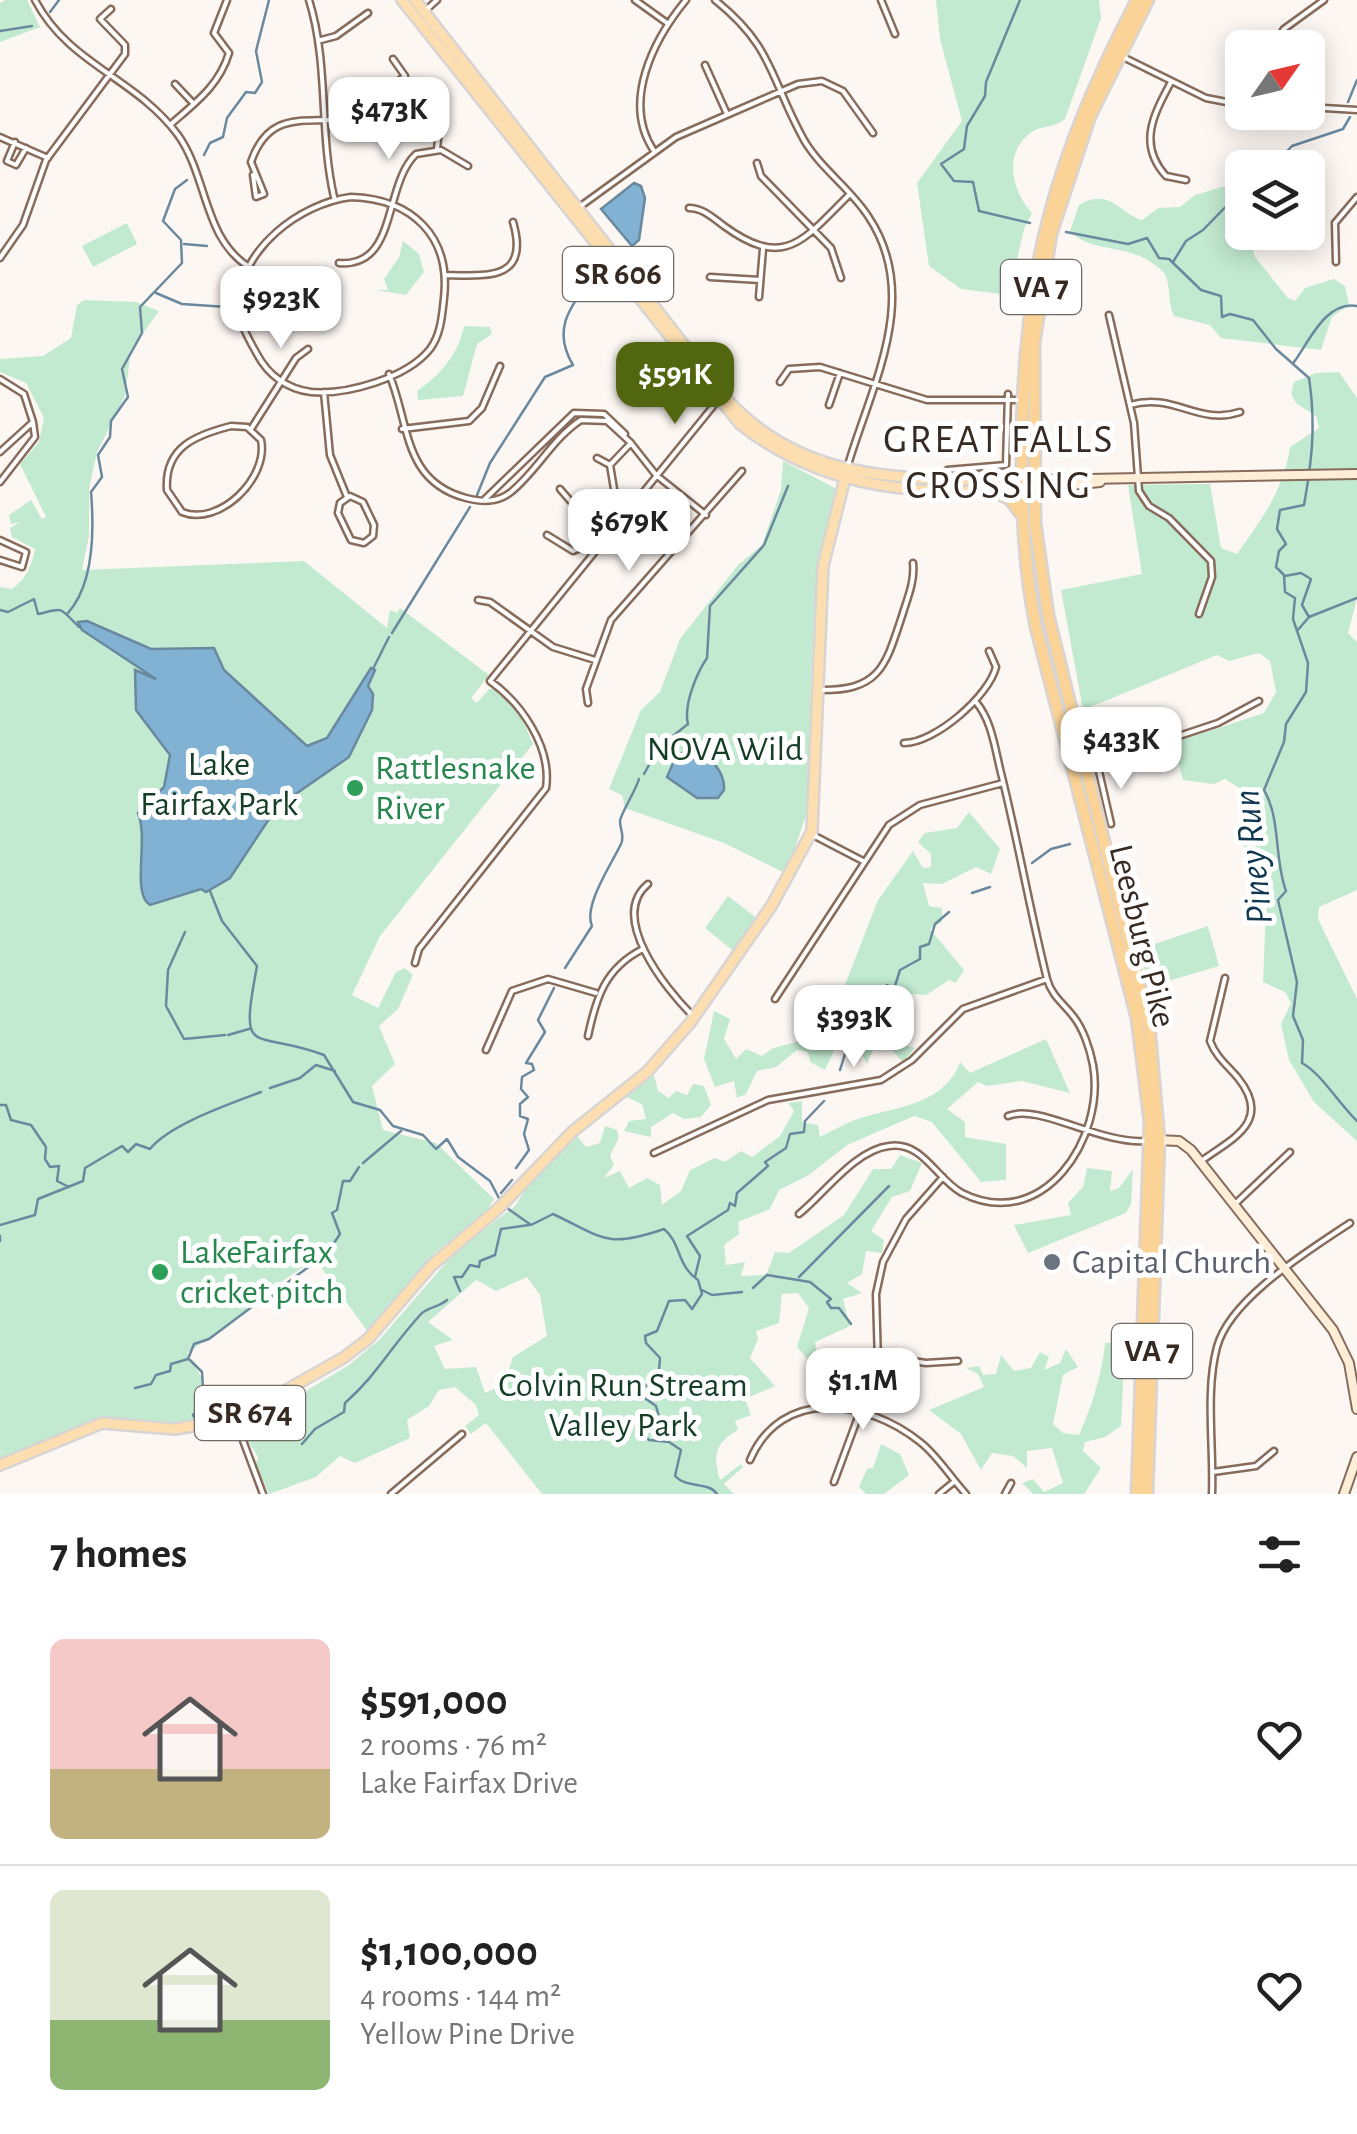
<!DOCTYPE html>
<meta charset="utf-8">
<style>
:root{--surface:#fff;--page:#f2f2f2;--text:#222;--muted:#767676;--line:#e0e0e0;--accent:#52650f}
body{margin:0;font-family:"Alegreya Sans",sans-serif;background:var(--page);color:var(--text);height:100vh;display:flex;flex-direction:column;font-size:38px;white-space:nowrap}
*{box-sizing:border-box;margin:0}
p{font-size:32px;color:var(--muted)}
.icon{flex:none;width:55px;height:55px;fill:none;stroke:currentColor;stroke-width:2;stroke-linecap:round;stroke-linejoin:round}
.map{position:relative;height:1494px;overflow:hidden}
.sheet{display:flex;flex-direction:column;background:var(--surface);flex:1}
.sheet>*{flex:none}
.needle{width:65px;rotate:56deg}
.buttons{position:absolute;left:1225px;top:30px;display:grid;gap:20px}
.buttons a{display:grid;place-items:center;width:100px;height:100px;border-radius:15px;background:var(--surface);box-shadow:0 5px 25px #0003;font-size:50px}
.price{position:absolute;translate:-50% -85px;padding:0 22px;border-radius:20px;background:#fff;color:#222;font-size:32px;line-height:65px;filter:drop-shadow(0 2px 5px #0008)}
.price::after{content:'';position:absolute;left:50%;top:60px;width:30px;height:22px;margin-left:-15px;background:inherit;clip-path:polygon(0 0,100% 0,50% 100%)}
.price.selected{background:var(--accent);color:#fff}
ul{padding:0;list-style:none}
li{display:flex;align-items:center;gap:30px;height:250px;padding:0 50px}
li+li{border-top:2px solid var(--line)}
li span{display:grid;place-items:center;flex:none;width:280px;height:200px;border-radius:15px;color:#555}
li>.icon{margin-inline-start:auto}
span .icon{width:120px;height:120px;fill:#fffc;stroke-width:1}
li b{font-size:42px}
h2{display:flex;justify-content:space-between;align-items:center;height:120px;padding:0 50px;font-size:42px}
.map>svg:first-child{display:block}
</style>
<div class="map">
<svg width="1357" height="1494" viewBox="0 0 1357 1494">
<rect width="100%" height="100%" fill="#fdf7f3"/>
<path fill="#c2ead0" fill-rule="evenodd" d="M5,0h22l13,27 -40,15v-39z
M936,0h163l2,18 -36,101c-10,9 -19,6 -30,11 -34,20 -23,62 -3,83l-8,16 -15,66 -48,-6 -32,-23 -12,-83 45,-62 -22,-82z
M1242,181v51l6,1 7,24 33,41 7,3 10,-13 29,-9 11,7 4,19 -17,12 -11,33 -100,-12 -11,-13 -36,-9c-7,-12 -2,-36 -12,-45 -30,-30 -70,-16 -92,-40l9,-26c31,-18 40,8 63,15l16,-12 22,-1 15,-12z
M127,223l10,21 -44,23 -11,-21z
M403,241l16,13 5,18 -18,23 -30,-5h12l-4,-11 15,-22z
M84,300l52,2 23,9 -28,39 -6,46 -28,56 -8,37v47l-7,34 222,-9 83,67 3,-18 7,3 3,-5 89,67 -18,23 6,5 12,-14h6l23,21 15,34 -153,192 -28,59 26,13 18,-36 9,-4 8,7 -15,34 -19,17 16,38 -23,22 11,44 53,13 58,56 -9,14 -49,39 -68,80 -53,-73 -69,47 3,5 -62,42 16,27 5,39 -43,4 -65,-4 -100,41v-873l12,2c15,-11 19,-22 23,-40l-23,-12 -2,-9 10,-6 -9,2 -2,-9 22,-15 11,19 4,-2 -26,-53 19,-22 5,-24 -18,-35 -26,-11v-13l43,-3 28,-18 6,-33z
M464,326l26,1 2,7 -15,10 -14,52 -45,4 -1,-9c23,-16 41,-36 47,-65z
M1339,372l18,26v200l-9,35 9,9v248l-38,17 -1,12 39,80v142l-43,-39 -25,-42 -8,-36 10,-21 -6,-11 -22,-10 3,-74 -22,-57v-60l-19,-12 -11,5 -31,-4 -10,-37 91,-30 12,-21 -6,-31 -11,-8 -30,8 -12,-6 -134,55 -22,-120 81,-16 -14,-89 82,-1 11,64 16,6c24,-34 47,-64 53,-107l29,-19 -3,-12 -19,-12 -6,-10 3,-12 22,-9z
M783,461l54,28c-29,103 -26,216 -29,321l-21,61h-6l-57,-28 -99,-35 -3,-13 -13,-6 32,-79 19,-18 20,-53 58,-74 24,-20 19,-55z
M969,812l31,37 -9,25 -15,-7 -34,17 -19,-1 6,23 13,2v14l-12,7 34,41 -8,13 -7,-3 -23,15 -15,-1 -41,26 9,18 36,10 -12,14 -14,-15 -15,1 -7,16 -20,-41 -22,47 -15,-8 -2,-10 -11,-2 -21,17 -19,4 -11,23 -9,4 -3,-17 -19,6 -11,-28 10,-48 16,8 -6,20 12,20 10,-10 16,7 11,-8 35,-9 8,8 8,-6 -5,-9 11,-20 16,-8 -3,-14 35,-90 35,-49 10,17 8,-1v-13l-13,-12 7,-9 32,-5z
M728,896l30,23 -22,34 -31,-25z
M1208,926l11,40 -71,21 -8,-38z
M1046,1039l24,54 -48,-12 -35,5 -9,-4 -31,27 18,13v15l41,7v36l-25,2 -49,-60 -18,-6 -67,29 -38,30 -30,15 -9,19 -32,13 1,12 -15,11 2,20 19,-3 -4,14 25,-1 9,-23 14,1 55,-38 29,-46h18l9,-14 22,8 -12,28 -18,6 -21,34 13,9 -2,13 -16,-2 -4,23 -15,9 15,10 -19,6 7,27 -35,16 3,18 19,-2 4,9 13,2 6,15 -17,-1 -10,-6 -17,2 -5,-16 -14,-16 12,-39 -11,-15 -16,1 -3,29 -23,8 2,8 -8,19 25,28 -30,13 6,16 -16,6 3,9c-24,13 -25,26 -18,50l21,-16 2,3 -19,17 10,10h-192l-56,-71 -15,11 -6,-8 14,-11 -3,-10 -21,-18 -16,3 -10,16 -22,14 3,18 -55,25 -15,-7 -24,21 -47,17 -13,-29 2,-8 -12,-19v-11l103,-62 31,-26 77,-89 58,-44 18,-28 44,-42 9,11 14,-4 5,-17 12,4 2,8 -9,17 4,10 -10,13 16,-7 9,17 18,-10 13,7 2,20 19,-14 9,-21 25,-12 10,4 16,-11 11,6 28,-21 14,-25 -6,-8 14,-2v21l16,3 2,12c14,-7 29,-16 44,-20 38,-11 81,-14 96,-55l10,11zM527,1277l13,18 7,41 -34,21 -9,27 -19,9 -9,-26 -31,2 -11,-23 19,-6 -25,-18 48,-42 20,11z
M654,1075l4,16 11,7 7,-7 11,4 6,-11 11,2 7,19 -10,12 -17,2 -11,-6 -22,14v10l-27,-6 5,-10 17,-2 -4,-15 -16,-7z
M1087,1168l25,3 -2,20 9,-3 14,-19 -2,35 -5,9 -98,40 -14,-28 57,-10 -3,-12 15,-16z
M1125,1342l-4,84 -16,11 -20,5 -2,9 18,17 -17,26h-51l-11,-11 11,-4 11,13 19,-9 -11,-35 -25,3v17l-14,-12 -21,-3 -11,17 -20,-36 -32,-24 55,-23 -6,-13 -12,-6 13,-2 4,9 13,-1 5,-19 13,16 17,-3 9,-16 9,5 -5,13 16,-7 6,-14 12,18 -15,8 -10,49 10,9 16,2c13,-29 23,-61 26,-92z
M881,1444l19,10 9,21 -25,19h-18l-7,-7 8,-18 6,-1z"/>
<path fill="#81b2d4" stroke="#6a899f" stroke-width="2.5" d="M634,183l7,3 4,12 -6,42 -7,6 -31,-37z
M87,621l64,28 63,-1 10,22 83,76 20,-8 44,-70 4,2 -7,16 5,8 -1,16 -23,47 -72,50 -47,71 -24,14 -5,-3 -51,16c-19,-12 -1,-65 -12,-92l26,-26 6,-32 -34,-45 -1,-40 21,9 -74,-49 -4,-8z
M695,750c16,7 30,22 29,40l-6,8h-21l-30,-21 10,-23z"/>
<g fill="none" stroke-linecap="round" stroke-linejoin="round">
<path stroke="#6a899f" stroke-width="2.5" d="M1020,0l-34,82 -1,14 -18,30 -3,23 -23,15 13,17 19,1 6,29 51,12
M50,12l9,-12
M0,31l32,-5
M1348,102l9,-22
M204,155l6,-12 13,-6 4,-19 19,-26 9,1 7,-11 -6,-31 13,-51
M1271,168l21,-22 51,-17 7,-12
M1066,232l62,12 19,-6 12,20 10,1 32,31 20,6 1,21 8,-3 23,6 23,29 33,29c7,47 3,82 -5,127l-24,5 -3,19 9,15 -7,7 -3,16 8,8 1,17 10,6 -2,21 15,44 -2,29 -20,32 -2,18 -20,48c17,29 10,69 22,101l-8,9 19,82 -4,34 10,24 -1,23c20,11 36,40 55,58
M184,244l23,2
M1173,262l13,-21 17,-11 39,-40
M156,293l26,11 45,3
M1294,362c15,-20 32,-62 63,-56
M477,495l13,-32 55,-86 28,-12c-20,-33 -5,-56 14,-80l-2,-10 16,-12
M1285,576l16,-3 10,6 -9,26 7,12 -12,14
M0,610l8,2 26,-13 4,15c27,-6 20,-8 41,13
M68,613c26,-29 26,-85 23,-121l11,-15 -4,-22 12,-18 1,-16 17,-24 -6,-28 20,-36 -2,-26 42,-44 -1,-23 -18,-19 12,-32 12,-9
M1309,617l48,-19
M392,633l78,-126
M373,669l16,-32
M644,774l15,-27 29,-23c-5,-20 10,-53 19,-66l3,-52 54,-61 24,-59
M1032,863l19,-14 19,-5
M210,891l12,30 35,45c-18,96 -5,62 67,89l29,47 27,8 13,16 30,9 13,14 11,-10 11,18 32,24 11,21
M972,893l18,-6
M185,932l-17,38 -2,36 18,33 41,-4
M565,968l27,-42c-9,-20 19,-61 29,-82 4,-9 -1,-13 -1,-23 1,-8 16,-31 19,-42
M850,1032l3,-20 11,-14h9l3,-6 8,5 3,-12 7,4 6,-19 20,-11v-12l9,-3 6,-20 14,-12
M228,1035l21,-6
M840,1070l8,-26
M270,1088l30,-10 16,-13 19,6
M0,1105h6l5,15 20,5 15,22 -1,12 5,8 9,-1 -2,15 12,6
M363,1163l38,-32
M516,1168l13,-18 -5,-16 4,-15 -8,-3v-12l8,-7 -7,-8 1,-12 12,-7 -2,-6 -6,-1 19,-31 -7,-12 16,-32
M501,1193l11,-13
M507,1208l24,17 22,-11c51,24 53,35 111,15 17,14 13,37 34,51l4,14 -10,15 -7,-9 -16,1 -12,30 -12,5 1,7 14,15 -1,12 -20,24 17,12 3,11 -16,16 6,7 20,2 12,8 -6,26c12,13 33,5 42,18
M0,1225l35,-10 3,-16 45,-18 2,-13 37,-22 6,6 8,-8 14,5c20,-25 80,-45 111,-57
M0,1236v5
M695,1277l5,-21 -13,-20 41,-26 2,-7 5,3 2,-13 31,-27 -3,-4 21,-14 4,-14 14,-2 1,-11 19,-20
M799,1277l90,-91
M753,1288l14,-13 43,7 21,17 -4,3 4,6h8l12,16
M702,1290l10,5 30,-3
M460,1291l-6,-14h8l8,-12 9,2 1,-6 15,-6 6,-26 28,-4
M190,1360l12,12 2,32 -11,11 3,6
M135,1388l16,-4 5,-9 14,-4 1,-7 17,-5 6,-15 15,-5 48,-36 8,2c23,-30 55,-38 75,-71l-8,-21 5,-3 6,-29h7l9,-14
M302,1444l13,-15 29,-17 1,-9c33,-29 46,-57 77,-90 7,-6 17,-6 25,-13"/>
<defs>
<path id="minor" d="M35,0c34,65 100,77 143,135 30,42 25,103 71,132
M309,0c20,64 10,132 25,197
M635,0l32,23
M715,0c59,47 55,79 89,140 17,29 46,48 64,76 54,80 4,168 -20,249
M881,0l14,34
M426,10l11,-10
M321,40l15,-4 32,-23
M1271,48l13,-19 40,-29
M1123,57l83,41 36,7
M705,65l22,49
M1171,82c-17,32 -34,62 -5,94l20,4
M175,84l17,18
M1308,107l49,3
M170,125c25,-22 49,-39 59,-72l-15,-20 13,-33
M0,137l48,21
M15,142l-8,19 9,4 10,-17
M437,149l2,-20
M654,151c-33,-49 0,-112 32,-151
M757,163l4,13 70,72 10,30
M253,175l3,22 8,-3 -13,-32c21,-61 67,-32 106,-47 18,-6 33,-28 48,-39l-12,-17
M351,197c61,2 100,39 93,101 -2,18 -3,36 -14,51 -23,29 -83,46 -119,43 -24,-3 -43,-17 -54,-38 -9,-16 -18,-31 -18,-49 0,-56 62,-102 112,-108z
M578,208l98,-71 122,-53 24,-3 21,10 30,42
M689,208c14,0 24,10 35,18 62,45 80,13 126,-32
M0,258l23,-33 23,-65 79,-106v-9l-25,-26 11,-10
M1336,262l-1,-39 22,-26
M339,263c59,5 44,-78 77,-109l25,-4 27,16
M446,275c43,1 84,5 67,-53
M710,277l50,3
M759,297l4,-48
M1109,315l25,108 5,68 10,15 20,12 42,43 1,16 -13,37
M389,374c21,49 13,107 77,124 16,4 31,5 45,-6 26,-21 42,-54 70,-72l26,1 24,22
M0,379l24,15 9,28
M780,382l9,-13 31,-2 107,33h95
M324,392l6,63 17,42
M829,405l11,-32
M1130,405c44,-13 68,21 110,7
M231,426l16,1 14,13c8,38 -42,87 -79,72l-15,-22c-3,-43 29,-55 64,-64z
M251,429l45,-71 12,-9
M402,429l67,-8 13,-13 18,-42
M630,442l26,33 50,40
M0,452l33,-30 2,15 -35,45
M597,458l13,7
M947,470l59,-5 2,-71
M560,489l32,37
M350,496l13,6 11,23 -1,11 -9,7 -13,-3 -13,-27 2,-10z
M485,499l89,-86 30,1 21,20
M547,535l26,16 7,-3 35,-53 -5,-30 21,-22
M0,540l26,12 -4,15 -22,-7
M478,600l12,2 63,45 42,13
M819,690c60,1 66,-22 83,-74 5,-17 13,-34 11,-53
M588,703l-2,-14 25,-69 131,-149
M904,743c31,0 85,-47 92,-76l-7,-16
M1098,767l13,57
M1089,769l52,-13 29,-17 48,-16 41,-22
M811,834l52,27
M648,884c-40,33 18,105 43,130
M415,963l4,-14 127,-161c6,-41 -25,-85 -56,-107l229,-282
M775,999l114,-174 31,-20 83,-22
M588,1036c8,-38 17,-68 55,-87
M486,1050l26,-59 36,-12 48,14
M1008,1116c30,-13 91,28 137,25
M654,1153l114,-53 113,-20 31,-20 51,-51 84,-30
M1200,1162c29,-22 74,-39 38,-84 -11,-13 -22,-21 -28,-37l15,-63
M1234,1205l56,-53
M799,1214c25,-20 56,-64 90,-68 34,-5 47,33 73,47 81,41 144,-55 131,-128 -3,-16 -10,-37 -20,-49 -9,-12 -22,-21 -26,-37 -17,-68 -29,-138 -46,-206 -6,-24 -9,-52 -25,-71
M880,1356l46,7 32,-2
M235,1419l28,75
M750,1460c31,-73 116,-61 170,-18 18,14 30,35 46,52
M1213,1472l43,-6 18,-15
M834,1482l44,-119 -2,-69 7,-32 23,-43 37,-42
M391,1494l71,-60
M939,1494l16,-13
M1005,1494l6,-11
M1212,1494c2,-46 -7,-102 5,-147 13,-49 93,-97 133,-124"/>
<path id="secondary" d="M1035,480l322,-6
M1035,489l65,-7
M1157,1140l22,1 12,9 142,180 16,33 8,46
M1344,1494l13,-37"/>
<path id="primary" d="M402,0l338,424c88,69 183,71 289,65
M415,0l308,395c83,96 199,83 312,85
M0,1465l102,-42 73,6 60,-10 108,-61 25,-19 63,-73 69,-59 72,-75 75,-60 43,-49 82,-118 40,-74 11,-265 24,-96"/>
<path id="trunk" d="M991,490l19,9 10,14
M1137,1494l13,-372 -13,-104 -101,-391c-12,-59 -14,-115 -14,-175 0,-179 33,-294 115,-452
M1147,1494l12,-354 -10,-115 -101,-410 -13,-92 -1,-180 17,-109 39,-118 58,-116"/>
</defs>
<use href="#minor" stroke="#876c5c" stroke-width="9"/>
<use href="#secondary" stroke="#876c5c" stroke-width="12"/>
<use href="#primary" stroke="#d7d4d3" stroke-width="14"/>
<use href="#trunk" stroke="#d7d4d3" stroke-width="15"/>
<use href="#minor" stroke="#fff" stroke-width="4"/>
<use href="#secondary" stroke="#feeed7" stroke-width="8"/>
<use href="#primary" stroke="#fcdeb0" stroke-width="9"/>
<use href="#trunk" stroke="#fbd396" stroke-width="10"/>
</g>
<g fill="#2e9e5b" stroke="#fff" stroke-width="4">
<circle cx="355" cy="788" r="10"/>
<circle cx="160" cy="1272" r="10"/>
</g>
<circle fill="#6b7280" stroke="#fff" stroke-width="4" cx="1052" cy="1262" r="10"/>
<g text-anchor="middle" dominant-baseline="central" stroke-width="10" stroke-linejoin="round" paint-order="stroke">
<g fill="#fff" stroke="#726a65" stroke-width="2.5">
<rect x="563" y="247" width="110" height="54" rx="8"/>
<rect x="1001" y="260" width="80" height="54" rx="8"/>
<rect x="1112" y="1324" width="80" height="54" rx="8"/>
<rect x="195" y="1386" width="110" height="54" rx="8"/>
</g>
<g font-size="32" font-weight="bold" fill="#362a23">
<text x="618" y="274">SR 606</text>
<text x="1041" y="287">VA 7</text>
<text x="1152" y="1351">VA 7</text>
<text x="250" y="1413">SR 674</text>
</g>
<g font-size="35" fill="#153e27" stroke="#fff">
<text x="725" y="749">NOVA Wild</text>
<text x="219" y="764">Lake<tspan x="219" dy="40">Fairfax Park</tspan></text>
<text x="623" y="1385">Colvin Run Stream<tspan x="623" dy="40">Valley Park</tspan></text>
</g>
<g font-size="35" fill="#27864d" stroke="#fff" text-anchor="start">
<text x="375" y="768">Rattlesnake<tspan x="375" dy="40">River</tspan></text>
<text x="180" y="1252">LakeFairfax<tspan x="180" dy="40">cricket pitch</tspan></text>
</g>
<g font-size="35" fill="#362a23" stroke="#fff">
<text transform="translate(1142 936) rotate(76)">Leesburg Pike</text>
</g>
<g font-size="35" fill="#5b616d" stroke="#fff" text-anchor="start">
<text x="1072" y="1262">Capital Church</text>
</g>
<g font-size="38" font-style="italic" fill="#0f374f" stroke="#fff">
<text transform="translate(1254 857) rotate(-96)">Piney Run</text>
</g>
<g font-size="40" letter-spacing="2.5" fill="#362a23" stroke="#fff">
<text x="999" y="440">GREAT FALLS<tspan x="999" dy="46">CROSSING</tspan></text>
</g>
</g>
</svg>
<div class="buttons">
<a><svg class="needle" viewBox="-14 -14 28 28"><path d="M0-13l5 13h-10z" fill="#e53935"/><path d="M0 13l5-13h-10z" fill="#767676"/></svg></a>
<a><svg class="icon" aria-label="layers" viewBox="0 0 24 24"><path d="M12 4l9 5-9 5-9-5zM3 14l9 5 9-5"/></svg></a>
</div>
<b class="price" style="left:389px;top:162px">$473K</b>
<b class="price" style="left:281px;top:351px">$923K</b>
<b class="price selected" style="left:675px;top:427px">$591K</b>
<b class="price" style="left:629px;top:574px">$679K</b>
<b class="price" style="left:1121px;top:792px">$433K</b>
<b class="price" style="left:854px;top:1070px">$393K</b>
<b class="price" style="left:863px;top:1433px">$1.1M</b>
</div>
<section class="sheet">
<h2>7 homes<svg class="icon" aria-label="filters" viewBox="0 0 24 24"><path d="M4 7h16M4 17h16"/><circle cx="9" cy="7" r="2"/><circle cx="15" cy="17" r="2"/></svg></h2>
<ul>
<li><span style="background:linear-gradient(#f6c9c9 65%,#c2b280 0)"><svg class="icon" aria-label="home" viewBox="0 0 24 24"><path d="M3 11l9-7 9 7M6 9v11h12V9"/></svg></span><div><b>$591,000</b><p>2 rooms · 76 m²</p><p>Lake Fairfax Drive</p></div><svg class="icon" aria-label="heart" viewBox="0 0 24 24"><path d="M12 20l-8-8c-3-5 5-10 8-4 3-6 11-1 8 4z"/></svg></li>
<li><span style="background:linear-gradient(#dfe7d0 65%,#8fb573 0)"><svg class="icon" aria-label="home" viewBox="0 0 24 24"><path d="M3 11l9-7 9 7M6 9v11h12V9"/></svg></span><div><b>$1,100,000</b><p>4 rooms · 144 m²</p><p>Yellow Pine Drive</p></div><svg class="icon" aria-label="heart" viewBox="0 0 24 24"><path d="M12 20l-8-8c-3-5 5-10 8-4 3-6 11-1 8 4z"/></svg></li>
</ul>
</section>
